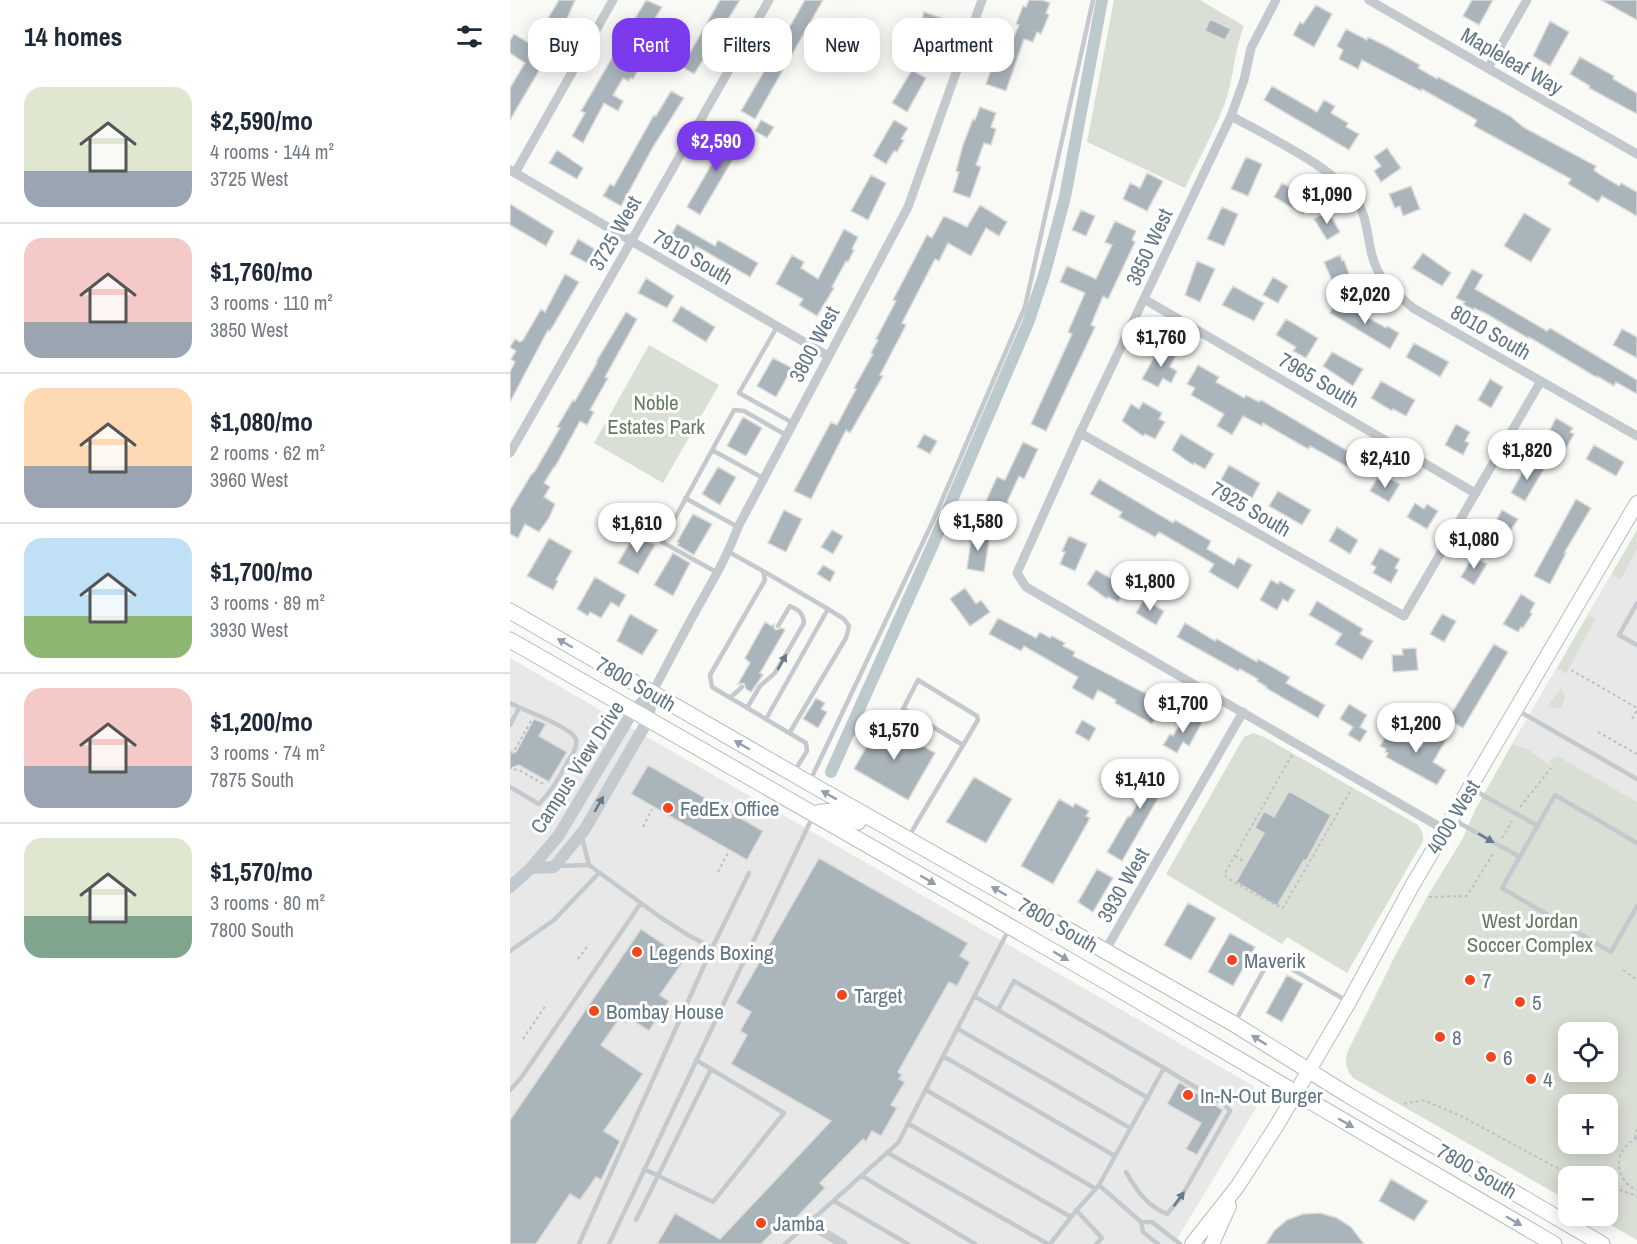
<!DOCTYPE html>
<meta charset="utf-8">
<style>
:root{--surface:#fff;--page:#f2f2f3;--text:#1f2937;--muted:#747a83;--line:#e0e1e3;--accent:#7c3aed}
body{margin:0;font-family:"Archivo Narrow",sans-serif;background:var(--page);color:var(--text);height:100vh;display:flex;flex-direction:column;font-size:22px;white-space:nowrap}
*{box-sizing:border-box;margin:0}
p{font-size:20px;color:var(--muted)}
.icon{flex:none;width:33px;height:33px;fill:none;stroke:currentColor;stroke-width:2;stroke-linecap:round;stroke-linejoin:round}
.map{position:relative;flex:1;overflow:hidden}
.details{display:flex;flex-direction:column;background:var(--surface);width:510px}
.details>*{flex:none}
.hud{position:absolute;left:18px;top:18px;width:570px;height:54px;display:flex;gap:12px}
.tools{position:absolute;left:1048px;top:1022px;display:grid;gap:12px}
.tools a{display:grid;place-items:center;width:60px;height:60px;border-radius:12px;background:var(--surface);box-shadow:0 3px 15px #0003;font-size:30px}
.price{position:absolute;translate:-50% -51px;padding:0 14px;border-radius:21px;background:#fff;color:#222;font-size:20px;line-height:39px;filter:drop-shadow(0 2px 3px #0008)}
.price::after{content:'';position:absolute;left:50%;top:36px;width:18px;height:14px;margin-left:-9px;background:inherit;clip-path:polygon(0 0,100% 0,50% 100%)}
.price.current{background:var(--accent);color:#fff}
ul{padding:0;list-style:none}
li{display:flex;align-items:center;gap:18px;height:150px;padding:0 24px}
li+li{border-top:2px solid var(--line)}
li span{display:grid;place-items:center;flex:none;width:168px;height:120px;border-radius:18px;color:#555}
li>.icon{margin-inline-start:auto}
span .icon{width:72px;height:72px;fill:#fffc;stroke-width:1}
li b{font-size:26px}
h2{display:flex;justify-content:space-between;align-items:center;height:72px;padding:0 24px;font-size:26px}
.chip{padding:0 21px;border-radius:18px;background:var(--surface);box-shadow:0 3px 15px #0003;font-size:21px;line-height:54px}
.chip.current{background:var(--accent);color:#fff}
main{display:flex;flex:1;min-height:0}
.map>svg:first-child{display:block}
</style>
<main>
<section class="details">
<h2>14 homes<svg class="icon" aria-label="filters" viewBox="0 0 24 24"><path d="M4 7h16M4 17h16"/><circle cx="9" cy="7" r="2"/><circle cx="15" cy="17" r="2"/></svg></h2>
<ul>
<li><span style="background:linear-gradient(#dfe7d0 70%,#9aa5b1 0)"><svg class="icon" aria-label="home" viewBox="0 0 24 24"><path d="M3 11l9-7 9 7M6 9v11h12V9"/></svg></span><div><b>$2,590/mo</b><p>4 rooms · 144 m²</p><p>3725 West</p></div></li>
<li><span style="background:linear-gradient(#f6c9c9 70%,#9aa5b1 0)"><svg class="icon" aria-label="home" viewBox="0 0 24 24"><path d="M3 11l9-7 9 7M6 9v11h12V9"/></svg></span><div><b>$1,760/mo</b><p>3 rooms · 110 m²</p><p>3850 West</p></div></li>
<li><span style="background:linear-gradient(#ffd9b3 65%,#9aa5b1 0)"><svg class="icon" aria-label="home" viewBox="0 0 24 24"><path d="M3 11l9-7 9 7M6 9v11h12V9"/></svg></span><div><b>$1,080/mo</b><p>2 rooms · 62 m²</p><p>3960 West</p></div></li>
<li><span style="background:linear-gradient(#bfe0f5 65%,#8fb573 0)"><svg class="icon" aria-label="home" viewBox="0 0 24 24"><path d="M3 11l9-7 9 7M6 9v11h12V9"/></svg></span><div><b>$1,700/mo</b><p>3 rooms · 89 m²</p><p>3930 West</p></div></li>
<li><span style="background:linear-gradient(#f6c9c9 65%,#9aa5b1 0)"><svg class="icon" aria-label="home" viewBox="0 0 24 24"><path d="M3 11l9-7 9 7M6 9v11h12V9"/></svg></span><div><b>$1,200/mo</b><p>3 rooms · 74 m²</p><p>7875 South</p></div></li>
<li><span style="background:linear-gradient(#dfe7d0 65%,#7fa58c 0)"><svg class="icon" aria-label="home" viewBox="0 0 24 24"><path d="M3 11l9-7 9 7M6 9v11h12V9"/></svg></span><div><b>$1,570/mo</b><p>3 rooms · 80 m²</p><p>7800 South</p></div></li>
</ul>
</section>
<div class="map">
<svg width="1127" height="1244" viewBox="0 0 1127 1244">
<rect width="100%" height="100%" fill="#f9f9f6"/>
<path fill="#e7e8e7" d="M1127,530v286l-125,-72z
M0,658l742,427 6,9 -2,14 -82,136h-664z"/>
<path fill="#d9dfd5" fill-rule="evenodd" d="M604,0h86l44,26c-10,24 -10,52 -19,77 -11,29 -27,57 -40,85l-98,-46z
M139,345l70,40 -56,98 -69,-40z
M1127,530v19l-17,31 -8,-6z
M1078,615l7,4 -29,55 -5,-4 -4,-1z
M1051,688l4,8 -3,10 -6,3 -8,-3z
M743,733l11,4 154,88c4,6 7,12 4,18l-75,130 -60,-36 -5,7 -116,-70 78,-137z
M1002,744l17,6 23,17 -4,-7 11,-3 78,45v438l-44,-25h15v-39h-39v25l-216,-123c-7,-9 -8,-14 -6,-25l50,-101 31,-57 34,-55 13,-30zM1059,1032h39v39h-39zM1059,1104h39v39h-39z"/>
<g fill="none" stroke-linecap="round" stroke-linejoin="round">
<path stroke="#bcc9cd" stroke-width="12" d="M321,772l103,-230 94,-219 17,-51 20,-75 37,-197"/>
</g>
<path fill="#aab4bb" stroke="#dbdbd8" stroke-width="1.5" d="M49,0h16l-15,35 -50,85v-32l15,-25 -15,-10v-12l4,-7 18,11z
M136,0l16,7 -27,44 10,6 -12,22 -3,-1 -1,3 -6,-3 -10,17 10,6 -5,10 -14,-8 -21,40 -11,-7 13,-23 -4,-2z
M210,0h20l-20,32 1,1 -6,11 -1,-1 -20,31 -12,-7z
M295,0h18l-68,119 -14,-8 25,-43 2,1 11,-19 -2,-1z
M519,0h13l8,3 -4,10 3,2 -8,19 -4,-2 -4,10 -9,-3 -18,52 -20,-7 13,-37 9,3 11,-25 -3,-1 7,-18 3,1z
M962,0h21l-14,25 -16,-9z
M1091,0h36v20z
M806,5l16,9 -18,33 -21,-12 7,-13 3,2z
M414,12l18,6 -5,15 4,2 -4,13 -3,-1 -3,9 -18,-5z
M700,19l21,10 -6,11 -20,-9z
M1040,21l19,11 -19,34 -17,-10z
M836,29l21,11 1,-3 20,10 32,18 -2,3 19,11 1,-2 72,39 13,11 73,39 -2,4 5,4 20,12 2,-3 16,9v24l-35,-20 -4,6 -30,-18 3,-5 -97,-53 3,-6 -55,-31 -1,2 -59,-31 -4,9 -19,-10 4,-9 -6,-4z
M1070,57l34,19 -1,3 24,14v21l-48,-26 1,-2 -20,-12z
M402,70l14,8 -19,34 -15,-9z
M762,86l45,26 7,-12 11,6 -4,7 17,10 -2,4 13,7 -10,16 -85,-50z
M161,91l13,7 -31,49 -32,59 -18,-10 7,-12 4,2 40,-71 2,1z
M470,107l16,6 -5,14 5,2 -5,16 -7,-2 -8,22 5,2 -11,31 -17,-6 6,-20 -3,-1 7,-26 10,-26 2,1z
M251,120l13,7 -7,11 -12,-7z
M384,120l14,8 -7,11 3,1 -7,12 -3,-1 -8,13 -13,-8z
M222,129l14,8 -46,78 -13,-8z
M877,148l14,20 -20,14 -7,-11 7,-5 -7,-9z
M47,150l26,18 -6,11 -28,-16z
M736,157l16,7 -14,32 -17,-7z
M637,173l16,8 -16,30 -24,-12 7,-16 10,5z
M361,175l15,8 -18,37 -17,-9z
M772,183l29,16 -8,15 -29,-17z
M901,186l9,23 -17,7 -3,-10 -5,2 -6,-14z
M0,204l44,27 -8,15 -36,-21z
M470,205l27,17 -8,14 -13,-8 -15,28 -23,-13 -9,18 -4,-2 -33,64 4,2 -26,50 3,1 -33,57 -4,-3 -35,69 -17,-8 37,-69 6,3 19,-36 -2,-1 19,-34 -2,-1 7,-13 -2,-1 20,-38 -3,-1 34,-65 5,3 12,-22 23,11z
M712,207l16,7 -14,32 -17,-7z
M571,210l14,6 -9,20 -14,-6z
M818,211l12,21 -13,8 -13,-21z
M1014,213l27,16 -20,33 -27,-16z
M605,221l21,10 -4,9 3,2 -27,57 -5,-3 -12,29 4,2 -49,104 -15,-7 41,-90 -4,-2 17,-39 -25,-11 7,-16 29,13 16,-34 -7,-3z
M167,224l38,22 3,-6 40,23 -8,14 -54,-31 -2,4 -23,-14z
M334,229l14,8 -6,12 2,1 -6,12 -2,-1 -14,26 2,1 -17,28 -18,-11 4,-6 -27,-15 16,-29 12,7 -3,6 17,11z
M68,239l25,15 -8,13 -25,-13z
M913,253l28,20 -9,13 -30,-18z
M830,255l2,6 2,-1 9,25 -16,7 -13,-30z
M687,261l18,8 -15,33 -15,-7z
M962,269l11,6 -8,14 72,42 3,-3 87,52v14l-21,-12 -2,4 -17,-10 -1,1 -67,-40 -1,1 -43,-25 -11,-5 -1,2 -10,-6 2,-2 -9,-4z
M55,274l14,8 -29,49 -2,-1 -7,13 -31,59v-30l5,-10 -4,-3 5,-8 -6,-4 5,-8 5,3 3,-2 18,-31 4,3z
M763,277l15,9 -10,17 -15,-8z
M136,278l28,18 -7,12 -29,-15z
M723,286l31,17 -10,18 -32,-16z
M827,300l49,28 1,-2 12,7 -9,16 -60,-36z
M171,306l34,21 -9,15 -34,-21z
M116,312l11,7 -32,58 3,1 -18,32 4,2 -7,13 -7,-4 -25,46h-1l-10,16 6,4 -6,10 11,7 -6,14 -10,14 -14,-8 -7,14 -8,-4v-24l21,-35 4,-4 25,-43 -3,-1 16,-27 2,1 22,-38 -1,-1z
M776,319l32,19 -12,20 -13,-7 3,-4 -20,-12z
M1112,329l15,8v21l-24,-13z
M904,343l35,19 -9,15 -34,-20z
M650,347l16,8 -6,12 7,4 -6,12 -8,-5 -5,9 -16,-8z
M822,352l31,17 -10,17 -30,-20z
M263,358l19,10 -16,29 -19,-11z
M688,365l21,12 -3,5 28,16 2,-3 13,7 2,-2 97,57 -7,12 -41,-23 -2,3 -45,-26 -1,3 -19,-10 -11,19 -15,-9 7,-12 -33,-19 4,-7 -8,-4z
M980,379l13,8 -12,21 -13,-8z
M871,381l34,19 -9,16 -13,-7 -1,2 -21,-13z
M633,402l19,11 -3,6 6,3 -10,17 -10,-5 -2,2 -21,-15 9,-17 8,5z
M233,417l19,11 -16,28 -19,-10z
M1046,418l17,10 -3,4 4,2 -9,16 -16,-9 5,-9 -4,-2z
M946,424l14,8 -5,9 4,2 -6,12 -18,-10z
M414,434l13,7 -7,13 -13,-7z
M671,434l33,20 -9,15 -11,-6 -1,2 -21,-15z
M513,442l15,7 -14,30 -5,-3 -11,24 -3,11 2,1 -7,14 -21,-10 18,-39 8,3z
M1084,445l30,17 -8,14 -30,-17z
M1019,461l15,8 -19,32 -14,-8z
M719,465l31,18 -8,15 -31,-18z
M208,467l18,10 -16,28 -18,-11z
M867,478l9,5 3,-5 11,6 -11,18 -19,-11z
M589,479l74,44 2,-3 36,21 -4,8 27,16 4,-8 14,8 -14,24 -29,-17 5,-8 -55,-32 -4,5 -36,-20 3,-5 -32,-18z
M768,491l33,19 -9,15 -33,-19z
M1066,499l15,9 -27,45h2l-16,31 -16,-8z
M905,503l9,6 3,-5 11,7 -11,18 -20,-12z
M274,510l18,9 -16,33 -18,-9z
M992,510l16,9 -18,29 -15,-9z
M183,514l19,10 -18,31 -17,-10 2,-2 -2,-1z
M827,527l21,13 -8,14 -21,-13z
M322,530l11,6 -10,18 -12,-7z
M462,532l18,3 -6,37 -17,-3z
M125,534l20,11 -17,29 -20,-11z
M559,536l18,8 -12,27 -15,-7 5,-12 -3,-1z
M39,538l23,13 -16,29 2,1 -5,9 -26,-14z
M870,548l20,11 -5,9 3,2 -7,13 -18,-10 3,-6 -5,-3z
M163,553l17,10 -17,33 -19,-11z
M963,556l14,8 -13,21 -13,-8z
M313,565l12,7 -5,10 -13,-8z
M586,570l30,17 -8,15 -10,-5 -1,2 -20,-15z
M85,577l31,18 -7,12 -8,-5 -10,16 -11,-6 -2,4 -11,-7z
M761,580l7,4 2,-3 15,9 -7,12 -5,-3 -6,11 -17,-10z
M455,588l11,16 5,-4 9,12 -20,14 -20,-27z
M1011,594l14,9 -5,9 2,2 -9,14 -2,-1 -3,5 -15,-8z
M634,599l20,12 -8,14 -20,-12z
M807,601l46,28 -3,5 13,7 -11,19 -27,-16 7,-10 -33,-19z
M120,614l28,16 -16,25 -25,-14z
M932,614l14,7 -12,21 -14,-8z
M488,618l38,20 4,-6 10,6 2,-2 13,7 -2,3 12,6 -2,4 91,47 -12,21 -37,-21 1,-3 -18,-10 -5,10 -21,-12 6,-11 -54,-31 -3,5 -32,-17z
M255,622l7,4 2,-2v4l2,2 6,-2 3,2 -25,43 3,2 -12,17 -5,-3 -2,-6 -6,1 12,-21 -5,-5z
M675,623l30,18 2,-2 40,23 1,-3 32,18 -4,6 39,22 -7,13 -52,-30 1,-1 -10,-6 1,-2 -18,-10 -2,2 -61,-34z
M984,644l14,8 -45,76 -15,-9z
M906,648l2,22 -25,2 -1,-17h11l-1,-6z
M306,698l9,5 -4,6 6,3 -9,16 -15,-9z
M839,704l18,11 -7,12 7,4 -7,11 -12,-7 5,-8 -13,-8z
M676,714l16,8 -13,24 -6,-4 -6,11 -14,-8 7,-11 3,2z
M24,719l12,5 -7,12 28,16 -18,30 -30,-17 -9,3v-14l6,-2z
M572,720l14,8 -7,13 -14,-8z
M371,721l54,32 -27,47 -54,-31z
M880,729l31,18 10,-18 16,9 -14,24 13,8 -9,15 -51,-28 2,-4 -3,-1 1,-3 -6,-3z
M643,760l14,8 -4,7 6,4 -47,82 -15,-9 21,-36 2,1 16,-28 -7,-4z
M138,765l115,66 -16,29 -116,-66z
M464,777l38,22 -26,44 -40,-21z
M779,791l42,24 -25,46 -2,-1 -27,46 -41,-24 28,-49 -9,-5 9,-17 10,6z
M549,799l14,8 2,-4 14,8 -3,5 4,2 -37,66 -32,-18z
M309,858l149,85 -8,13 10,6 -13,24 -8,-4 -51,90 4,3 -3,4 6,3 -14,23 6,3 -16,28 -9,-5 -6,11 -3,-3 -43,44 5,5 -35,36 -4,-5 -25,25h-104l18,-31 45,26 111,-118 -100,-57 16,-29 -7,-4 11,-19 -15,-9z
M587,869l16,9 -20,34 -15,-10z
M678,903l28,15 -25,42 -27,-15z
M131,929l44,30 -25,36 9,6 -20,30 -20,-13 -3,5 -7,-4 -18,26 42,29 -39,57 16,10 -19,39 -5,-3 -16,23 -10,-6 -34,50h-26v-124z
M720,933l25,14 -22,39 -25,-14z
M777,975l16,9 -21,38 -16,-9z
M669,1082l44,28 -26,45 -11,-6 15,-26 -34,-19z
M881,1179l37,22 -14,20 -35,-20z
M810,1213l17,5 14,9 13,17h-98l8,-13 13,-11 16,-6z"/>
<g fill="none" stroke-linecap="round" stroke-linejoin="round">
<defs>
<path id="secondary" d="M682,1244l45,-57 40,-62 72,-123 63,-116 225,-383
M702,1244l17,-38"/>
<path id="primary" d="M0,611l299,172 425,241 114,71 254,149
M0,640l588,337 456,267
M304,814c16,-6 29,0 44,8"/>
</defs>
<use href="#secondary" stroke="#b6bdc2" stroke-width="16"/>
<use href="#primary" stroke="#b5bbbf" stroke-width="17"/>
<path stroke="#bcc0c3" stroke-width="2" stroke-dasharray="3 3" stroke-linecap="butt" d="M1061,670l66,38
M1122,719l5,-9
M1088,732l39,22
M0,753l4,-2 17,-30
M782,755l-67,118 1,4 30,18 27,13 69,-120
M0,766l1,3 8,1 26,15
M1010,807l31,-39
M133,827l9,-18
M992,838l10,-17
M725,856l10,6
M208,872l10,-19
M919,897l38,-1 27,-44
M68,959l11,-15
M1113,970l14,10
M13,1039l23,-34
M894,1104l19,-4 5,2 35,15 92,50 21,9
M1125,1138l2,-9
M1127,1138c-24,11 -24,42 0,52
M1098,1186l29,10"/>
<path stroke="#c4c9cd" stroke-width="4.5" d="M267,327l-38,66 54,30
M202,450l51,28
M175,498l53,29
M219,552l34,19 2,9 -55,95 2,12 94,56 1,8 -13,21
M253,571l65,38 -62,110
M208,573l-56,-31 72,-132 10,1 42,24
M1127,603l-18,32 18,10
M220,698l12,-11
M0,703c12,7 62,24 66,36 2,8 -4,16 -8,22 -8,16 -16,30 -29,43l-29,-17
M237,708l13,-22 15,-13 29,-50c-1,-10 -5,-13 -14,-17l-12,20
M1007,710l120,69
M0,725l9,-17
M280,732l56,-94 3,-12 -5,-7 -16,-10
M300,781l123,-260 92,-214 68,-307
M962,789l66,37
M944,820l66,37
M399,837l7,-13 62,-104 -1,-4 -59,-36 -15,29 60,36
M1127,843l-82,-48 -53,93 109,64 26,-46
M79,865l71,52 28,18 24,13
M47,866l32,-1 -7,-28
M0,951l44,-31 45,-47
M464,996l174,102
M488,1010l16,-29 150,87 62,38 4,5 -50,88 -13,15c-21,-9 -30,-23 -41,-42
M725,1022l36,-65 76,44
M448,1029l172,99
M433,1056l172,100
M0,1090l11,-12 120,-175
M416,1090l170,99
M399,1124l162,93
M378,1153l160,91
M134,1169l69,33 71,-89 -88,-53
M352,1176l113,68
M589,1185l42,37 2,10 15,12
M324,1201l74,43
M566,1210l26,28 -6,6
M126,1220l75,-151
M631,1222h11l28,22
M69,1244l133,-296 37,-75
M99,1244l204,-428
M275,1244l113,-101 111,-214
M540,1244l25,-32 24,-27 65,-117"/>
<path stroke="#c4c9cd" stroke-width="9" d="M766,0l-25,48 -7,32 -13,36 -151,317 -63,140 9,14 419,243
M859,0l268,154
M978,68l39,-68
M721,116c36,20 98,49 123,81 16,20 12,48 22,70 8,18 23,29 37,41l224,128
M0,170l318,186
M5,173l98,-173
M634,299l331,194
M570,433l324,183 137,-235
M0,453l259,-453
M142,693c12,-22 23,-44 35,-66 18,-34 38,-64 51,-100l170,-320 74,-207
M595,951l138,-239
M299,1224l34,20"/>
<path stroke="#c4c9cd" stroke-width="12" d="M21,868l23,-1 31,-38 63,-109 4,-27
M0,887l21,-19 28,-33 74,-124 19,-18"/>
<use href="#secondary" stroke="#fff" stroke-width="14"/>
<use href="#primary" stroke="#fff" stroke-width="15"/>
</g>
<defs><path id="oneway-solid" d="M-6-.8H1V-3.2L6.5 0L1 3.2V.8H-6Z" transform="scale(1.5)"/></defs>
<g fill="#909fa9">
<use href="#oneway-solid" transform="translate(55 643) rotate(-150)"/>
<use href="#oneway-solid" transform="translate(232 745) rotate(-150)"/>
<use href="#oneway-solid" transform="translate(319 795) rotate(-151)"/>
<use href="#oneway-solid" transform="translate(418 880) rotate(30)"/>
<use href="#oneway-solid" transform="translate(489 891) rotate(-150)"/>
<use href="#oneway-solid" transform="translate(551 956) rotate(30)"/>
<use href="#oneway-solid" transform="translate(749 1040) rotate(-148)"/>
<use href="#oneway-solid" transform="translate(836 1123) rotate(30)"/>
<use href="#oneway-solid" transform="translate(1004 1221) rotate(30)"/>
</g>
<g fill="#667a88">
<use href="#oneway-solid" transform="translate(272 662) rotate(-60)"/>
<use href="#oneway-solid" transform="translate(89 804) rotate(-60)"/>
<use href="#oneway-solid" transform="translate(976 838) rotate(30)"/>
<use href="#oneway-solid" transform="translate(669 1199) rotate(-54)"/>
</g>
<g fill="#f4451b" stroke="#fff" stroke-width="2">
<circle cx="158" cy="808" r="6"/>
<circle cx="127" cy="952" r="6"/>
<circle cx="722" cy="960" r="6"/>
<circle cx="960" cy="980" r="6"/>
<circle cx="332" cy="995" r="6"/>
<circle cx="1010" cy="1002" r="6"/>
<circle cx="84" cy="1011" r="6"/>
<circle cx="930" cy="1037" r="6"/>
<circle cx="981" cy="1057" r="6"/>
<circle cx="1021" cy="1079" r="6"/>
<circle cx="678" cy="1095" r="6"/>
<circle cx="251" cy="1223" r="6"/>
</g>
<g text-anchor="middle" dominant-baseline="central" stroke-width="6" stroke-linejoin="round" paint-order="stroke">
<g font-size="21" fill="#617684" stroke="#fff">
<text transform="translate(1002 61) rotate(30)">Mapleleaf Way</text>
<text transform="translate(105 233) rotate(-60)">3725 West</text>
<text transform="translate(639 247) rotate(-65)">3850 West</text>
<text transform="translate(183 257) rotate(30)">7910 South</text>
<text transform="translate(981 332) rotate(30)">8010 South</text>
<text transform="translate(304 344) rotate(-62)">3800 West</text>
<text transform="translate(809 380) rotate(30)">7965 South</text>
<text transform="translate(741 509) rotate(30)">7925 South</text>
<text transform="translate(126 684) rotate(30)">7800 South</text>
<text transform="translate(67 767) rotate(-57)">Campus View Drive</text>
<text transform="translate(943 817) rotate(-59)">4000 West</text>
<text transform="translate(613 885) rotate(-60)">3930 West</text>
<text transform="translate(548 925) rotate(30)">7800 South</text>
<text transform="translate(967 1171) rotate(30)">7800 South</text>
</g>
<g font-size="21" fill="#667b61" stroke="#fff">
<text x="146" y="402">Noble<tspan x="146" dy="24">Estates Park</tspan></text>
<text x="1020" y="920">West Jordan<tspan x="1020" dy="24">Soccer Complex</tspan></text>
</g>
<g font-size="21" fill="#617684" stroke="#fff" text-anchor="start">
<text x="170" y="808">FedEx Office</text>
<text x="139" y="952">Legends Boxing</text>
<text x="734" y="960">Maverik</text>
<text x="972" y="980">7</text>
<text x="344" y="995">Target</text>
<text x="1022" y="1002">5</text>
<text x="96" y="1011">Bombay House</text>
<text x="942" y="1037">8</text>
<text x="993" y="1057">6</text>
<text x="1033" y="1079">4</text>
<text x="690" y="1095">In-N-Out Burger</text>
<text x="263" y="1223">Jamba</text>
</g>
</g>
</svg>
<div class="tools">
<a><svg class="icon" aria-label="locate" viewBox="0 0 24 24"><circle cx="12" cy="12" r="6"/><path d="M12 2v4M12 18v4M2 12h4M18 12h4"/></svg></a>
<a>+</a>
<a>−</a>
</div>
<b class="price current" style="left:206px;top:172px">$2,590</b>
<b class="price" style="left:817px;top:225px">$1,090</b>
<b class="price" style="left:855px;top:325px">$2,020</b>
<b class="price" style="left:651px;top:368px">$1,760</b>
<b class="price" style="left:1017px;top:481px">$1,820</b>
<b class="price" style="left:875px;top:489px">$2,410</b>
<b class="price" style="left:468px;top:552px">$1,580</b>
<b class="price" style="left:127px;top:554px">$1,610</b>
<b class="price" style="left:964px;top:570px">$1,080</b>
<b class="price" style="left:640px;top:612px">$1,800</b>
<b class="price" style="left:673px;top:734px">$1,700</b>
<b class="price" style="left:906px;top:754px">$1,200</b>
<b class="price" style="left:384px;top:761px">$1,570</b>
<b class="price" style="left:630px;top:810px">$1,410</b>
<div class="hud">
<a class="chip">Buy</a>
<a class="chip current">Rent</a>
<a class="chip">Filters</a>
<a class="chip">New</a>
<a class="chip">Apartment</a>
</div>
</div>
</main>
